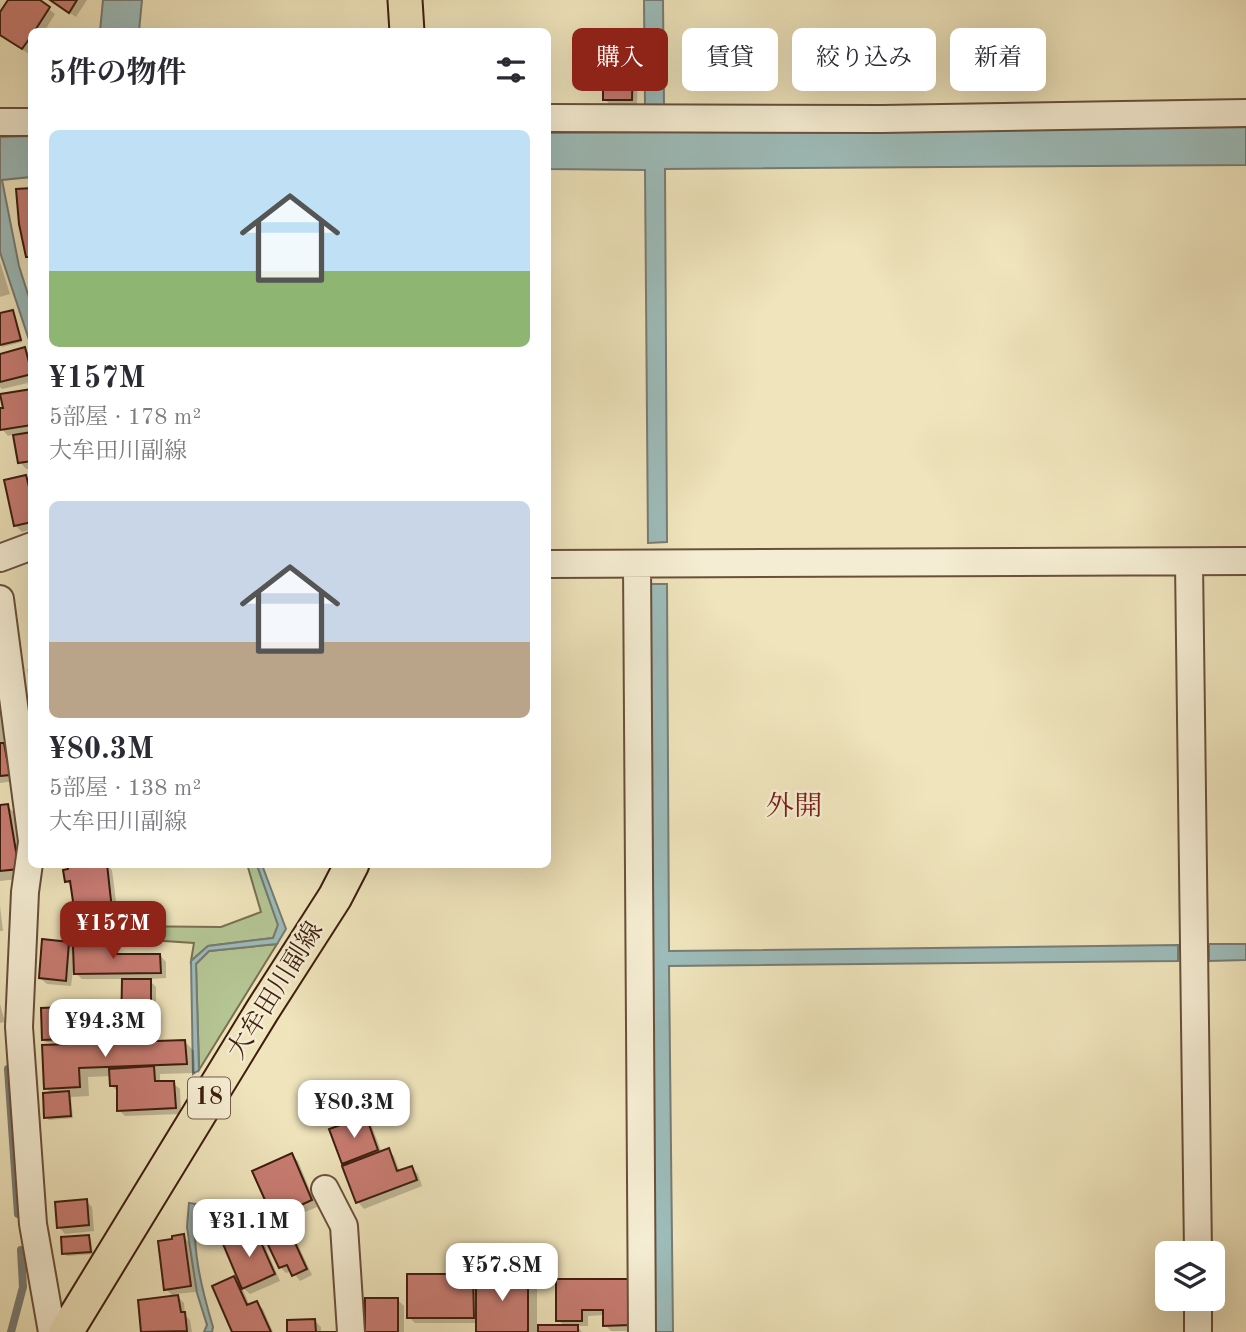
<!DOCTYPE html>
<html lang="ja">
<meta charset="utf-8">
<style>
:root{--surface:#fff;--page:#f2f2f3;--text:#2b2b33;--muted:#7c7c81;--accent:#8f2418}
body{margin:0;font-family:"Old Standard TT","Noto Serif JP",serif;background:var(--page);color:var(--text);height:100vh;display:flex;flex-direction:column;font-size:26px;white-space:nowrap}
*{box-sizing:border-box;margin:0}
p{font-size:23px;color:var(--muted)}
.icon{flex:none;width:38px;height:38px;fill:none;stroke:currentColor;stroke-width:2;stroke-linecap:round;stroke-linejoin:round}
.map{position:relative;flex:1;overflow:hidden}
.panel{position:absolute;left:28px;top:28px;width:523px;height:840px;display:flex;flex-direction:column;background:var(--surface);border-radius:10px;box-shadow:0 7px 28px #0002}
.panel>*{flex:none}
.guide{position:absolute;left:572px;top:28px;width:569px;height:63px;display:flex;gap:14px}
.controls{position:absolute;left:1155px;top:1241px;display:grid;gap:14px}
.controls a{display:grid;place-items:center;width:70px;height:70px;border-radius:10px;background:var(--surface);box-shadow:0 7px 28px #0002;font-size:35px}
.price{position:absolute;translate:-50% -60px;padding:0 16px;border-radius:14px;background:#fff;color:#222;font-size:23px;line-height:46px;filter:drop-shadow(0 2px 4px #0008)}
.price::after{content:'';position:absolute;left:50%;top:42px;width:21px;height:16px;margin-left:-10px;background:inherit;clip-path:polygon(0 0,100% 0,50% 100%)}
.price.current{background:var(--accent);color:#fff}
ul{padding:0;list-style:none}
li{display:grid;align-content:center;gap:14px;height:371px;padding:0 21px}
li span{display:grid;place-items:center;height:217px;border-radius:10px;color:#555}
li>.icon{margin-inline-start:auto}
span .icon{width:126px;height:126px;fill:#fffc;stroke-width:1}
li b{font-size:30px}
h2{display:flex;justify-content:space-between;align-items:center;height:84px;padding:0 21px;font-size:30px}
.tag{padding:0 24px;border-radius:10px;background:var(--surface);box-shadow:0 7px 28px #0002;font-size:24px;line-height:63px}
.tag.current{background:var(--accent);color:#fff}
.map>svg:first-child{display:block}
</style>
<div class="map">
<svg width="1246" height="1332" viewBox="0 0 1246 1332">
<rect width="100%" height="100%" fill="#efe4bc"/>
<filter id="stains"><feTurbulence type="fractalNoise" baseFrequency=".00286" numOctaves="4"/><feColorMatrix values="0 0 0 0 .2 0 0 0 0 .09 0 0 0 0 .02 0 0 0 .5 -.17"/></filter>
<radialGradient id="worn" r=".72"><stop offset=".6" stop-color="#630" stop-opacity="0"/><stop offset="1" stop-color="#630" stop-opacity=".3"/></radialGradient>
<path fill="#b5c594" stroke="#797151" stroke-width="2" d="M247,864l10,1 21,60 -5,13 -65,8 -17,15 3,-18 -76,-5 -3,-12 106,1 40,-15z
M277,944l-78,126 -3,-106 13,-13z"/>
<path fill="#9dbcba" stroke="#777c75" stroke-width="2" d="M103,0h39l-3,31h-39z
M644,0h19l1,106h-19z
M1246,127v38l-581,4 2,373 -19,1 -3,-373 -97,-1v-36z
M31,136v41l-29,3 17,86 12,38v42l-31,-94v-115z
M648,584h19l2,367 509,-6v16l-509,5 4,366h-18z
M257,865h5l24,64 -9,15 -68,7 -13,13 3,106 -6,4 -2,-113 17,-15 65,-8 5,-13z
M1209,944h37v16l-37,1z
M189,1203l7,1c-5,42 5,83 17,123l-1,5h-8l3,-7 -10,-32 -10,-66z"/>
<path fill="#0003" d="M10,0h27l18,14 -11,18h-12v19l-3,3 -29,-19v-20z
M50,0h37l-11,17z
M632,61l6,6 -1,39h-26l-6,-7z
M0,262l10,32 -10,3z
M12,312l10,30 -20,5 -2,-2v-30z
M25,349l7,8v25l-30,7 -2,-2v-31z
M32,391v77l-6,1 -6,-7 -5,-28 -7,2 -6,-7 -2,-19z
M26,477l6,6v46l-10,3 -7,-7z
M32,668v25l-5,-24z
M0,683l11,58 -9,2 7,8 6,30 -15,2z
M7,806l10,9 11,63 -28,3v-74z
M106,864l6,6 6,46 -35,4 -7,-6 -3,-27 -7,-6z
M0,906l3,25h-3z
M69,943l4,5 42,-1 6,9 39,-1 6,7v16l-18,1 8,8v56l29,-1 9,9 1,22 -35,1v9h13l7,6 1,25 -56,2 -6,-6 -1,-18 -7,-7v-9l-23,1 1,19 -18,1 2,21 -24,2 -3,-3 6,-23 -6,-6 -2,-41 108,-4v-3h-23l-6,-6 1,-55h-42l-9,-8 -2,15 -24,-2 -7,-6z
M0,1004l5,18 -5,1z
M63,1009l3,3 1,29 -21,1 -2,-2z
M365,1118l6,6 11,29 6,-3 6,6 6,16 12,-4 6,6 4,12 -58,23 -6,-7 -14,-39z
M291,1155l7,6 19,46 -33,14 6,6 22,48 -12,6 -8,-10 -6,2 -6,-6 1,-44 -6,-6z
M86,1201l6,6 2,24 -29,3 -6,-7z
M255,1231l6,6 19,44 -30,13 -7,-6z
M89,1236l2,3 2,15 -26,2 -3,-3z
M183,1236l6,6 7,50 -21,2 9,9 1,12 5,5 2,12h-49l-4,-31 35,-4 -8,-8 8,-48z
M472,1276l5,5 50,-5 10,9v42h28l-7,-7 71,-40 7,51h-25l-6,-6v-10l-17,1v10h-11l5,6h-104v-9h-63l-6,-6z
M234,1278l7,7 9,21 7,-3 6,6 10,23h-39z
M398,1300l6,6v26h-37z
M315,1321l6,6v5h-32z"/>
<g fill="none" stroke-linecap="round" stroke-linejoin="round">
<path stroke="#777c75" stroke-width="8" d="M8,1069l10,145
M11,1332l12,-45 -2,-37"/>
</g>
<path fill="#c87c72" stroke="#3d1d0e" stroke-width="2" d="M8,0h32l10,7 -16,25h-2v3l-10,14 -22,-14v-23z
M50,0h27l-8,13z
M603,58l30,1 -1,41h-29z
M32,188v69h-6l-7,-33 -3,-35z
M13,310l8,30 -21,5v-32z
M25,347l7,27 -32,8v-28z
M32,389v36l-32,5v-22h3l-3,-14z
M32,432v29l-14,2 -5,-28z
M26,475l6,24v23l-18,4 -10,-46z
M0,743h4l6,32 -10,1z
M8,804l11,65 -19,2v-66z
M68,864h39l5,46 -37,5 -5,-34 -5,1 -2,-12 5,-1z
M42,939l27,3 -3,39 -27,-3z
M115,945v9h45l1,19 -87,1 -1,-28z
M122,979h29v55h-30z
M64,1007l2,32 -24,1 -1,-32z
M185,1040l2,24 -108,4 1,19 -36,2 -2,-44z
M154,1066l1,15h19l2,27 -59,3v-25h-7l-1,-17z
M69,1091l2,25 -27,2 -1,-25z
M366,1116l12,34 -36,14 -13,-35z
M389,1148l8,23 15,-5 5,14 -61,23 -14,-37z
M292,1153l20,47 -39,18 -21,-47z
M87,1199l2,26 -32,3 -2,-26z
M284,1219l23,50 -15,7 -5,-11 -8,3 -18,-38z
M255,1229l20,45 -33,15 -19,-45z
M184,1234l7,52 -27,4 -6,-49 14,-2v-3z
M89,1235l2,17 -29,2 -1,-17z
M407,1274h66l1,44h-67z
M476,1274h52v58h-52z
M234,1276l13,29 10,-4 14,31h-39l-20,-46z
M556,1279h74v46l-27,1v-16h-21v11h-26z
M178,1295l3,17h4l2,19 -46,1 -3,-32z
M365,1298h33v34h-33z
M315,1319l1,13h24h-53v-12z
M538,1325h40v7h-40z"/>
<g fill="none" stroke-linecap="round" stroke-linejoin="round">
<defs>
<path id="minor" d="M548,118l334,1 364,-6
M0,122h32
M0,558l32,-12
M1189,563l9,690
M548,564l698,-3
M637,564l5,768
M0,599l32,242
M32,842l-7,50 -6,135 14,197 19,108
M325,1189l19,37 7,106
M1198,1298v34"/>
<path id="major" d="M405,0l2,32
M66,1332l196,-321 73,-114 17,-33"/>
</defs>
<use href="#minor" stroke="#6a4f3a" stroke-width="30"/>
<use href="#major" stroke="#3d1d0e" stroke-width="37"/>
<use href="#minor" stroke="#f5edd3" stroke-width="26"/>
<use href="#major" stroke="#efe4bc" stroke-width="33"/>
</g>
<g text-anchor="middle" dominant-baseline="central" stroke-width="5" stroke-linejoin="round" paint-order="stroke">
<rect fill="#f5edd3" stroke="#745b49" stroke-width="2" x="188" y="1077.5" width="42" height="41" rx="5"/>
<g font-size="24" font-weight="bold" fill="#3d1d0e">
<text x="209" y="1098">18</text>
</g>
<g font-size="26" fill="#3d1d0e" stroke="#f5edd3">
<text transform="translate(276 991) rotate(-58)">大牟田川副線</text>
</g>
<g font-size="28" fill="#7a1f14" stroke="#f5edd3">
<text x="794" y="808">外開</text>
</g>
</g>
<rect width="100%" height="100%" filter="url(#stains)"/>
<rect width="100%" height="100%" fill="url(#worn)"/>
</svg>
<div class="controls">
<a><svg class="icon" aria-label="layers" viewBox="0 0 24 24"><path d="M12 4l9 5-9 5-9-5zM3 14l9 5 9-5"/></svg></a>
</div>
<b class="price current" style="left:113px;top:961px">¥157M</b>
<b class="price" style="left:105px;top:1059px">¥94.3M</b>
<b class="price" style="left:354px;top:1140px">¥80.3M</b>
<b class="price" style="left:249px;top:1259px">¥31.1M</b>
<b class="price" style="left:502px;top:1303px">¥57.8M</b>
<div class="guide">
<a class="tag current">購入</a>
<a class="tag">賃貸</a>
<a class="tag">絞り込み</a>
<a class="tag">新着</a>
</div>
<section class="panel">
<h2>5件の物件<svg class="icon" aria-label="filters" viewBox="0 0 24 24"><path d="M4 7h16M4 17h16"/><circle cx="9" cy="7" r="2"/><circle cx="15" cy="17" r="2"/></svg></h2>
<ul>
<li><span style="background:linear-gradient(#bfe0f5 65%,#8fb573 0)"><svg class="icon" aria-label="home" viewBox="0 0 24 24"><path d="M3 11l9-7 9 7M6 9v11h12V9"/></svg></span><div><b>¥157M</b><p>5部屋 · 178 m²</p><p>大牟田川副線</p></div></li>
<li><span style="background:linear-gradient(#c9d6e8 65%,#b9a48a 0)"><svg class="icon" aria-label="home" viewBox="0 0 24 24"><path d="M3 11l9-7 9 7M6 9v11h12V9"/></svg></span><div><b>¥80.3M</b><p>5部屋 · 138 m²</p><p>大牟田川副線</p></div></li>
</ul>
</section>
</div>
